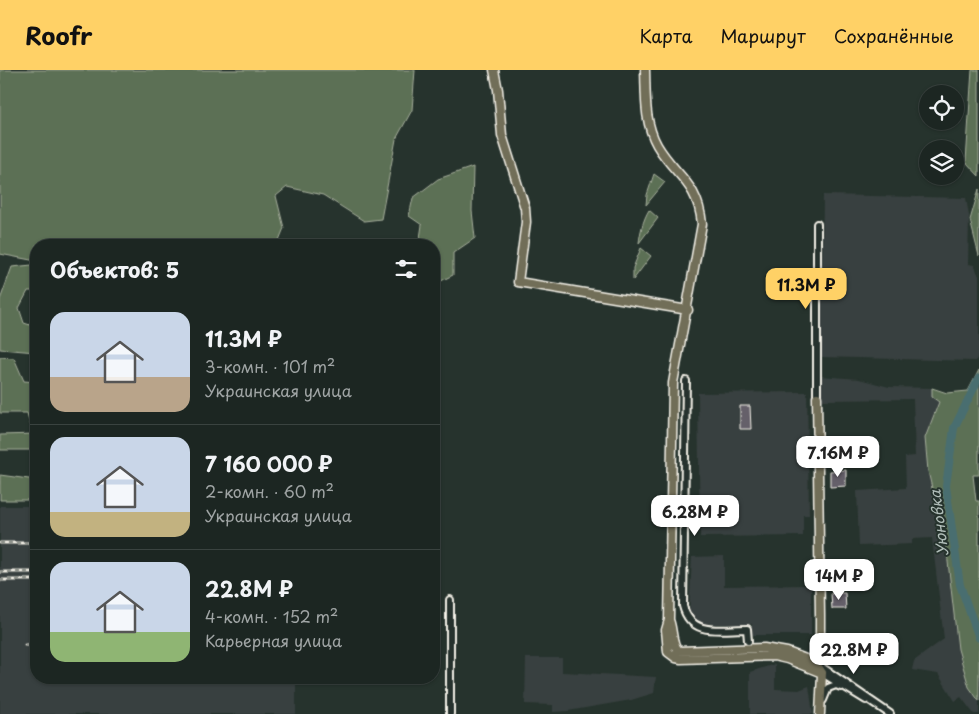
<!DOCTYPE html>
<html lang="ru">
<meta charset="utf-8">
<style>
:root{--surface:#1c2622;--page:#252e2a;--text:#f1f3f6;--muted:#a0a5a5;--line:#3a4340;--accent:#ffd166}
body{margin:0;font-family:"Playpen Sans",sans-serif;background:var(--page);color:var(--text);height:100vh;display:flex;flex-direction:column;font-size:19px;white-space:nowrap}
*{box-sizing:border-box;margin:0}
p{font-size:16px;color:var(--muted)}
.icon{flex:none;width:28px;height:28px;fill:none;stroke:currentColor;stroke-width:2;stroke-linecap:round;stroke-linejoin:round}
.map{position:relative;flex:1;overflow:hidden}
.details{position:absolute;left:30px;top:169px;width:410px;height:445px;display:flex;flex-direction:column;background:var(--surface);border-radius:20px;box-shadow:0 1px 4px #0004,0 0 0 1px var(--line)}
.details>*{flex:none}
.tools{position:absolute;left:919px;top:15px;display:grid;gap:10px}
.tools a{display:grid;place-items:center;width:45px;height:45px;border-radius:50%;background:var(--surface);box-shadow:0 1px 4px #0004,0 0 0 1px var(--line);font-size:25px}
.price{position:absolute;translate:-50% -42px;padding:0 11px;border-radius:10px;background:#fff;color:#222;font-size:16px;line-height:32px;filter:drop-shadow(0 1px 2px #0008)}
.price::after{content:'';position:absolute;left:50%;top:30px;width:15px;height:11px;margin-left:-8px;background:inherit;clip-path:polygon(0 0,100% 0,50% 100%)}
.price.on{background:var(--accent);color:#111}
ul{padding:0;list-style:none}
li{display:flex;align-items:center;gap:15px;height:125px;padding:0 20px}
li+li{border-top:1px solid var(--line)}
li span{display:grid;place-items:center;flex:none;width:140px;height:100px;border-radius:15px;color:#555}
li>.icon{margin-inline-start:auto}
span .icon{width:60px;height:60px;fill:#fffc;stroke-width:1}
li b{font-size:21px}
h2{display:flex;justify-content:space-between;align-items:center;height:60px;padding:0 20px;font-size:21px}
header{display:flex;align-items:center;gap:30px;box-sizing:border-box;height:70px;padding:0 25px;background:var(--accent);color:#111}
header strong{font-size:24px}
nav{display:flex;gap:28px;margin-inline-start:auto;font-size:18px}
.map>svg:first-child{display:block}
</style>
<header>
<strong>Roofr</strong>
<nav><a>Карта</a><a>Маршрут</a><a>Сохранённые</a></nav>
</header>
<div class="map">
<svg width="979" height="644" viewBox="0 0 979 644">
<rect width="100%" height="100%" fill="#26332d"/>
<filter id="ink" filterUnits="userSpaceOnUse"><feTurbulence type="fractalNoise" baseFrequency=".02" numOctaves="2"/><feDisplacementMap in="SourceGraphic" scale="10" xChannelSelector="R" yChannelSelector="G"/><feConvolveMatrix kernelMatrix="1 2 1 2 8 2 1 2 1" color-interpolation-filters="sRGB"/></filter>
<g filter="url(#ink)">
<path fill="#394140" d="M823,125l143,3 3,18 -1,48 6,1 5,11v80l-4,5 -154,-4z
M819,306l40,3 30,8 43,1v9l7,5 -14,36 3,33 19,82 22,134 10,14v13h-5l-13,-17 -6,4 -17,-27 -26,-4 2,-9 30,-22 -12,-101 -20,1v5l-53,2 -2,-55 49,-3 -1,-31 10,-1 -2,-57 -93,1z
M807,322l2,123h-6v21l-103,1 -2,-144z
M0,436h36v172h260v36h-296z
M724,486v30l87,-1v50h-59v-11h-55l-8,-9 3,-58z
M526,588h36v14l94,5 -2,16 -23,7 -63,11 -15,1v-7l-28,-1z
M775,594v25l24,1 10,-4 4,28h-63v-42z"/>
<path fill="#5c7054" stroke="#a8b09e" d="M0,0h415l-3,40 -16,29 -15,80 -17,2 -41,-26 -36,-8 -11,9 8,32 -7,17h-241v16l-36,-7z
M972,0h7v106l-13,-14z
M473,97l-1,44 3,27 -22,15v22l-16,8 -3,-1v-37h-15l3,-20 -13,-9 4,-18 25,-19z
M654,104l11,8 -19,23 1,-10z
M979,119v67l-9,-36z
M649,140l9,8 -19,25c1,-10 4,-23 10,-33z
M641,178l10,8 -18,24v-12z
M32,195l4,1v25h-8l-9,17 5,15 12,4v25l-36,-3v-49l12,-33z
M0,287l14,1 10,23 12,1v43l-6,-1 -3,-11h-27z
M979,300v105h-6l3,26h3v200l-10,-14 -11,-38 -11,-96 -19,-82 -3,-33 14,-36 -7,-5v-9l15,5 21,-2z
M36,364v16h-36v-15z
M0,405l36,5v20h-36z"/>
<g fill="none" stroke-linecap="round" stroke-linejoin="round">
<path stroke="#4a6e70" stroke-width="8" d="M979,308l-25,50 -8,58 14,99 19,53"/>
</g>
<path fill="#65616b" stroke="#f4f1e8" d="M740,336h10l1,23h-11z
M846,400v16l-16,1v-16z
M831,523h14l1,16h-14z"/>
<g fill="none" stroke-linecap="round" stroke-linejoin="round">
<defs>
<path id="minor" d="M686,311l-3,225c8,31 37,23 64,23l1,12
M817,327v-173
M450,530v114
M817,594l73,50
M822,603l44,27
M823,630l5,-12 8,-3 5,2"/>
<path id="major" d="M494,0l4,20 4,45 23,73 1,14 -8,60 170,28
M645,0c1,26 -1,52 12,75 18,31 41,37 45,79l-29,159 -4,237 -3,10 2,22 8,6 5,1 93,-3 13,3 35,14
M817,327l3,218v25l-4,23 6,10 -2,41
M669,550c4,9 2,25 10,31l85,-3 23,4 29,11"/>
</defs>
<use href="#minor" stroke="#f4f1e8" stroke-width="10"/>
<use href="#major" stroke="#f4f1e8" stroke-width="11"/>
<use href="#minor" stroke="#26332d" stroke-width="6"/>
<use href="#major" stroke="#716e59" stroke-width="8"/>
<defs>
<path id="rail" d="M0,473h36
M0,502h36
M0,510h36
M25,575h11"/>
</defs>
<use href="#rail" stroke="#f4f1e8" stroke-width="3"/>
<use href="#rail" stroke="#26332d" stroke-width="1" stroke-dasharray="4" stroke-linecap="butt"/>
</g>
</g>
<g text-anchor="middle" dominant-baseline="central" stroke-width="4" stroke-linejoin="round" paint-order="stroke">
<g font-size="15" font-style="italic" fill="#b0bdb8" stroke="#26332d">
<text transform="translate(938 453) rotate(-97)">Уюновка</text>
</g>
</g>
</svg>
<div class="tools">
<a><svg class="icon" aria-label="locate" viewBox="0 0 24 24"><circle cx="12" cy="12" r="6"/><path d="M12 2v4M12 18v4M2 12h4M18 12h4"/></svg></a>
<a><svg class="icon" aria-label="layers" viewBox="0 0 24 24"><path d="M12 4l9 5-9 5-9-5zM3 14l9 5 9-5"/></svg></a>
</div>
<b class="price on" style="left:806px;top:240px">11.3M ₽</b>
<b class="price" style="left:838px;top:408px">7.16M ₽</b>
<b class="price" style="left:695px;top:467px">6.28M ₽</b>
<b class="price" style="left:839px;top:531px">14M ₽</b>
<b class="price" style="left:854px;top:605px">22.8M ₽</b>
<section class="details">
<h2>Объектов: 5<svg class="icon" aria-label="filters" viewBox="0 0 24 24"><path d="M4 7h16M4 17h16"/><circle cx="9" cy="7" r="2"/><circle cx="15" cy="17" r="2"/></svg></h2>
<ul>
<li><span style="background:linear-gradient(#c9d6e8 65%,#b9a48a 0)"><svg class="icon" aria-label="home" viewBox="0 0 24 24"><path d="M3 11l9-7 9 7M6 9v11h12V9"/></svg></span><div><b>11.3M ₽</b><p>3-комн. · 101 m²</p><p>Украинская улица</p></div></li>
<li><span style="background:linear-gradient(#c9d6e8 75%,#c2b280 0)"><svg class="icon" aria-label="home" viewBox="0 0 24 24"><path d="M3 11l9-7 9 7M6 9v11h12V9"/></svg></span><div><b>7 160 000 ₽</b><p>2-комн. · 60 m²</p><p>Украинская улица</p></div></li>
<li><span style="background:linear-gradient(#c9d6e8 70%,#8fb573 0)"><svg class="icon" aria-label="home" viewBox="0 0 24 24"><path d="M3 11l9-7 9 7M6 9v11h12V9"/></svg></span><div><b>22.8M ₽</b><p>4-комн. · 152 m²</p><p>Карьерная улица</p></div></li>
</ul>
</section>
</div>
